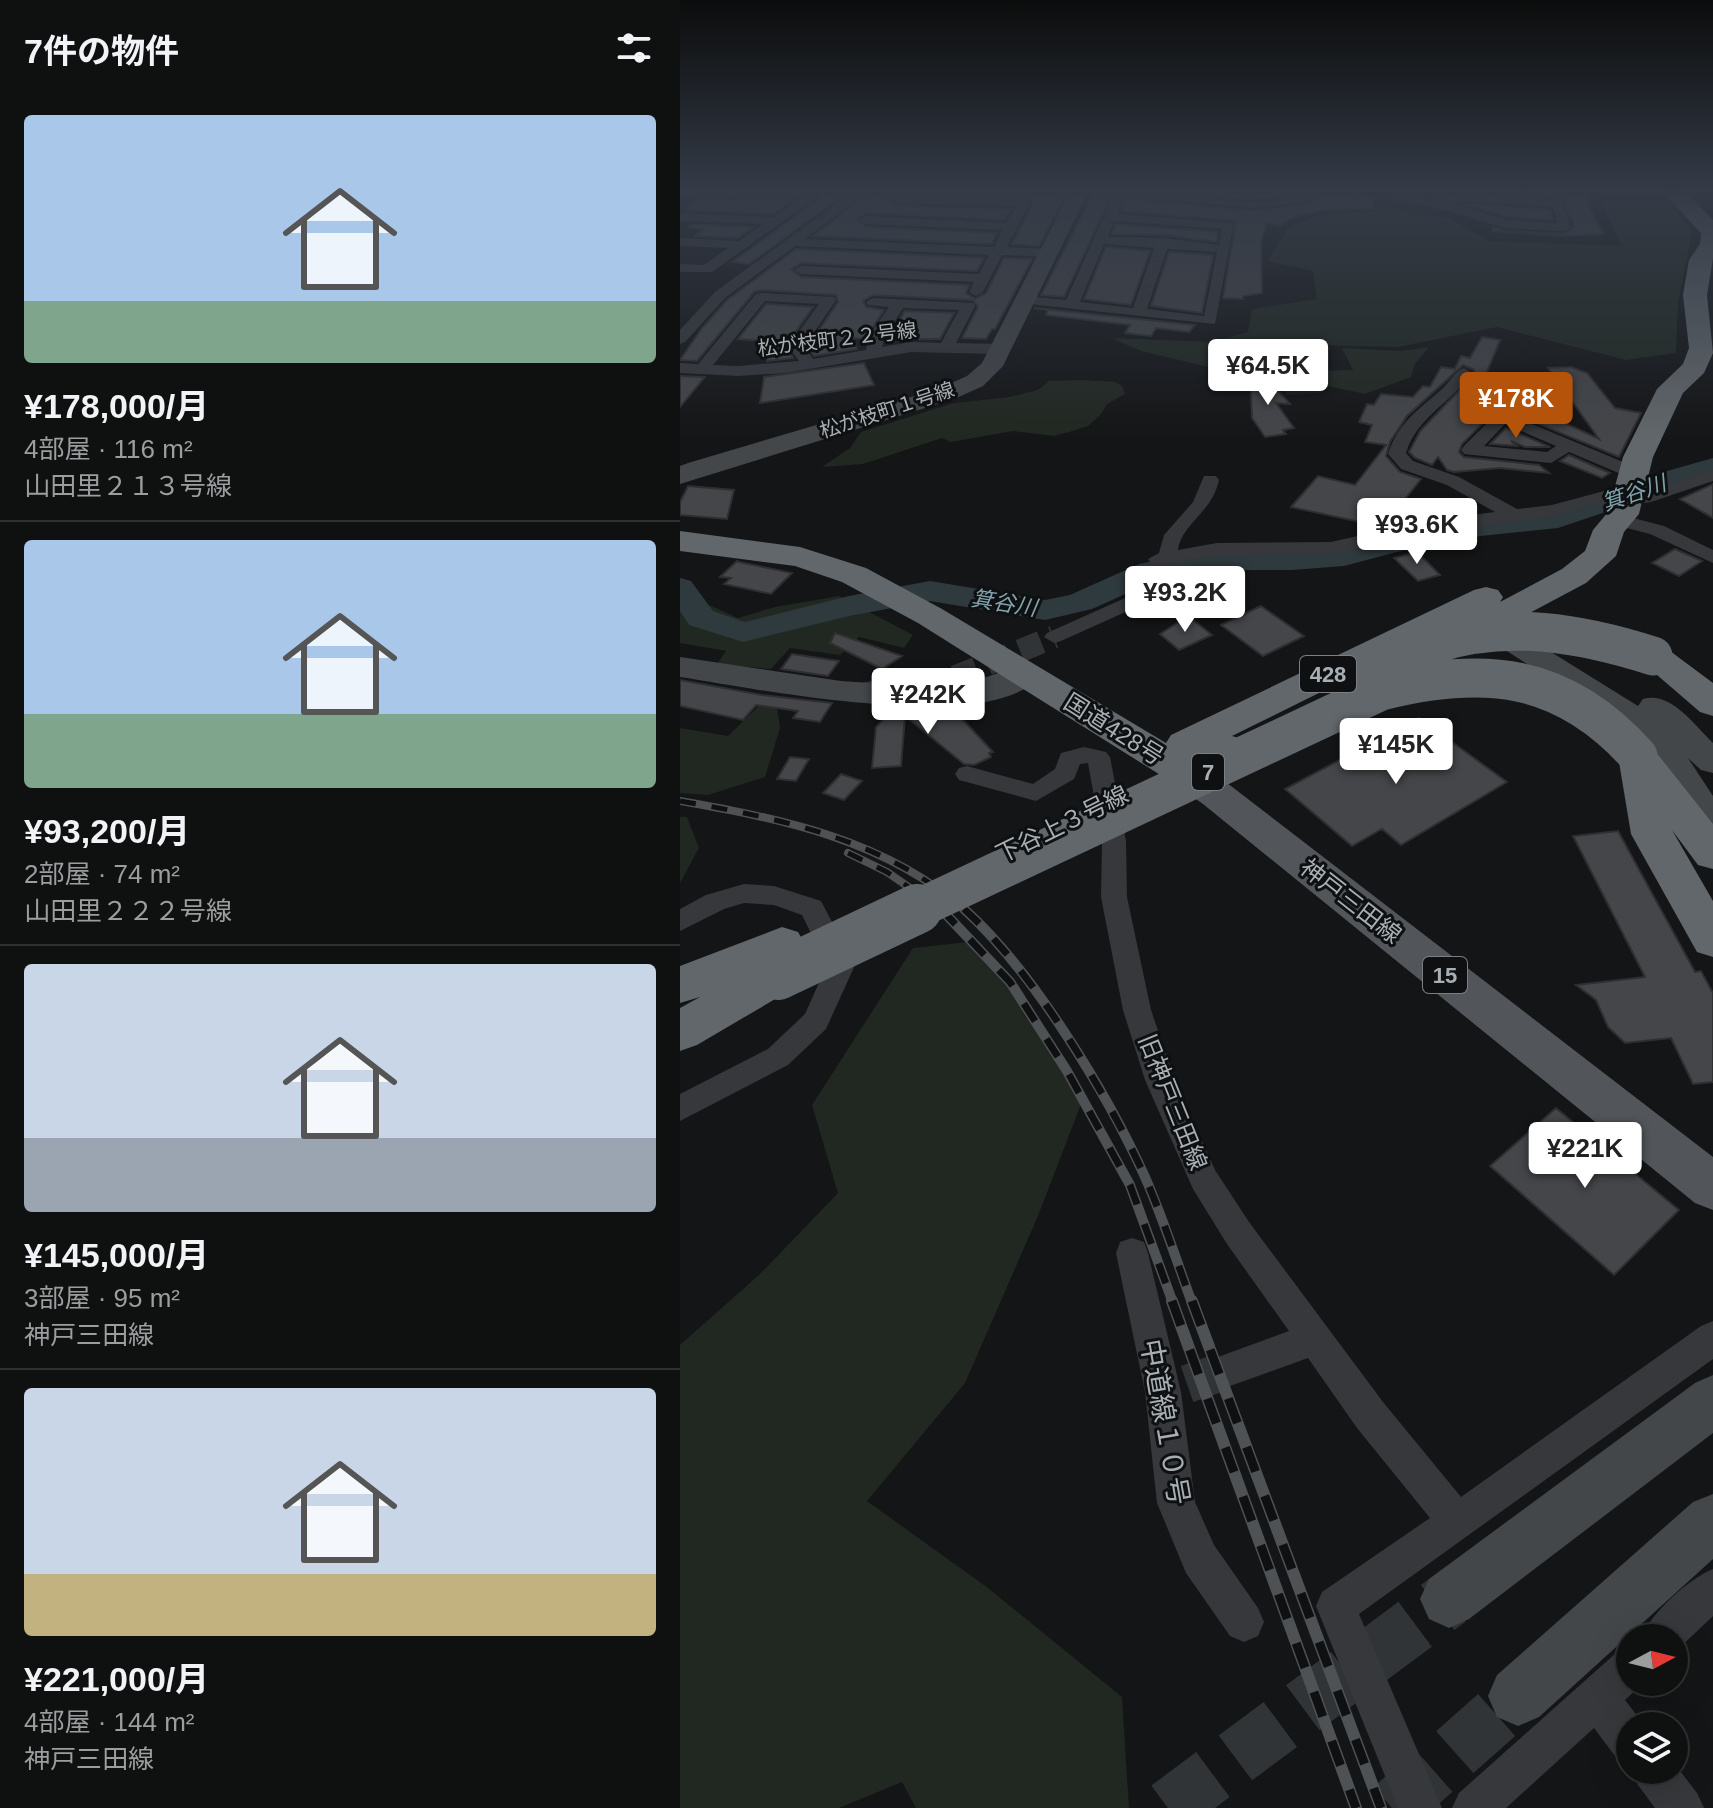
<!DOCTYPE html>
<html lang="ja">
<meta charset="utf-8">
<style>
:root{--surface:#0f1010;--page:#1d1e1e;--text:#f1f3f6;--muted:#9b9d9f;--line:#2f3030;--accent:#b45309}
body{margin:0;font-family:Helvetica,"Noto Sans JP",sans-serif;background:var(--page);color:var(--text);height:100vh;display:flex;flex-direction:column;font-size:30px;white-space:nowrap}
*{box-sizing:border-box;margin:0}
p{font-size:26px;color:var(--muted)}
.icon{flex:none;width:44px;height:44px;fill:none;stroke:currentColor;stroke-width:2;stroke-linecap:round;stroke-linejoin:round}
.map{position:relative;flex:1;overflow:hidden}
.sheet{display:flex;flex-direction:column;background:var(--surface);width:680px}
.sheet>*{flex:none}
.needle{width:52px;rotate:83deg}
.fabs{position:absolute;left:936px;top:1624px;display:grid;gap:16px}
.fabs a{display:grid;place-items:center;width:72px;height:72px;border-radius:50%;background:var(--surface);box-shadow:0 8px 32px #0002,0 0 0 2px var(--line);font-size:40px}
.price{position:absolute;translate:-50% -68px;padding:0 18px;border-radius:8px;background:#fff;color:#222;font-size:26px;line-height:52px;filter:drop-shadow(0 2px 4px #0008)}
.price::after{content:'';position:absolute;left:50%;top:48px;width:24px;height:18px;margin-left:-12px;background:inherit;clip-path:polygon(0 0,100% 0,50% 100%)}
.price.selected{background:var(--accent);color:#fff}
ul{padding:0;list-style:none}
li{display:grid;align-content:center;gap:16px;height:424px;padding:0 24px}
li+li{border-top:2px solid var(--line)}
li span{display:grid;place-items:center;height:248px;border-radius:8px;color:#555}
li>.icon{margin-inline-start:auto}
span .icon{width:144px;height:144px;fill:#fffc;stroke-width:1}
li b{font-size:34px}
h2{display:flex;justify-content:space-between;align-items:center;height:96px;padding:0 24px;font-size:34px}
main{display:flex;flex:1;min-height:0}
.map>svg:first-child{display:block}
</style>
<main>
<section class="sheet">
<h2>7件の物件<svg class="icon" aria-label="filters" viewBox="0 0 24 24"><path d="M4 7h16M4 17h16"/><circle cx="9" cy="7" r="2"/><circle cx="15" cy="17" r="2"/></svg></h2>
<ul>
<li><span style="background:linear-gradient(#a9c7e8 75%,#7fa58c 0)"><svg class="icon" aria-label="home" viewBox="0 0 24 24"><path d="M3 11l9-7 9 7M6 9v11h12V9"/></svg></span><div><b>¥178,000/月</b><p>4部屋 · 116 m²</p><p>山田里２１３号線</p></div></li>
<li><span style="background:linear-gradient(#a9c7e8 70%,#7fa58c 0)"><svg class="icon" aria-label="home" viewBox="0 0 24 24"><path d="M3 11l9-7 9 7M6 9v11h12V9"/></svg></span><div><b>¥93,200/月</b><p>2部屋 · 74 m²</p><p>山田里２２２号線</p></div></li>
<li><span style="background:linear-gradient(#c9d6e8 70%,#9aa5b1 0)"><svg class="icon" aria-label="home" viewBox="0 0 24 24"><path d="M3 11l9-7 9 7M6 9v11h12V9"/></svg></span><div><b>¥145,000/月</b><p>3部屋 · 95 m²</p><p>神戸三田線</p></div></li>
<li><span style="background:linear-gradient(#c9d6e8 75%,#c2b280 0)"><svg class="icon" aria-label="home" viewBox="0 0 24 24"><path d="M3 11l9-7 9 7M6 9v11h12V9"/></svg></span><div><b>¥221,000/月</b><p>4部屋 · 144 m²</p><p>神戸三田線</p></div></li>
</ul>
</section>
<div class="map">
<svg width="1033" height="1808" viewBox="0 0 1033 1808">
<rect width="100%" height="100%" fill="#141516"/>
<path fill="#212821" d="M915,188h63l34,44 -14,70 -2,51 -50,7 -129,-33 -99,20 -80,-2 -68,9 -38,14 -71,-17 -30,-13 103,4 34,-10 4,-23 65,-10 -4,-28 -46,-10 22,-34 30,-12 76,-4 53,7 41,23 133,5z
M749,347l-14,17 -4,13 -46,17 -37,-8 -8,7 -34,2 -9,-23 76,-2 -11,-22 58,3z
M402,380l33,2 7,4 3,8 -18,10 -6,10 -13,12 -19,6 -15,4 -41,-5 -62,11 -9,-4 -79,26 -41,3 28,-19 11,-16 93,-29 56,-6 28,-7 11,-9z
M9,584l18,20 31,14 37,-11 64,-11 74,39 -9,13 -45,-11 -19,18 -50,-7 -19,21 -54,-5 9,-13 -46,-8v-57z
M87,698l9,1 4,29 -15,49 -57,18 -28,-2v-65l48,8z
M0,817h7l12,31 -19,35z
M297,941l106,158 -45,117 -73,167 -98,118 121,87 134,109 7,111h-213l-14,-26 -63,26h-159v-463l80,-71 78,-81 -26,-88 101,-157z"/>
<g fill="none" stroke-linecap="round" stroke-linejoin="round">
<path fill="#2f3a3e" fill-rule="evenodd" d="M1033,458v18l-155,52 -116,12 -98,26 -52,4h-92l-41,9 -67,30 -47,11 -115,-19 -81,15 -106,26 -54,-17 -9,-14v-33l11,3 22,30 32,11 104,-26 81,-15 115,19 25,-5 69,-31 61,-12h92l51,-4 97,-26 113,-12 93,-33z"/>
</g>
<path fill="#444649" stroke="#2f2f32" stroke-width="2" d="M134,188h39l-104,76 -17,-2 90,-65v-5z
M195,188l72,1 118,7 -26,50 -27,-2 21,-41 -9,-8 -128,-3 -9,6 9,8 115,3 -7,11 -138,-7 -9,6 9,8 131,6 -5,11 -179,-8z
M513,188l41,3 2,-3h66l-11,6 -21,4 -25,1 -56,-6z
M808,188l99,7 3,14 14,25 -43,2 -68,-5v-4l13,4 59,3 9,-8 -12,-28 -86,-8 -17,1z
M414,192l19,1 8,5 132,13 48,-6 22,-10 50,2v11l-42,1 -35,7 -17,10 -12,-3 -6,19 1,51 -19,3v3l-20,-1 13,-77 -115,-10 4,-10 -14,-5 -47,101 -23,-2z
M16,200l96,1 -19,13 -87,-4z
M796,204l75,6 2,10 -45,-3 -43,-12z
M12,224l62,3 -16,11 -43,-2 8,-7 -15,-1z
M436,224l102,8 -1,10 -54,-7 -51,-1z
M426,247l44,4 -19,54 -47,-6z
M116,249l188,9 -7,13 -176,-8 -10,6 10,8 168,8 -3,8 9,6 11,-6 18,-35 28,1 -37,70h-3l-6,10 -24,-1 16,-31 -5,-7 -100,-5 -10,6 3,6 18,3 -19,29 -13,-1 5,11 -43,7 -4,-7 1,-7 27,-40 -2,-7 -75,-5 -7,2 -57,69 -17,-1 22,-32 25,-28z
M489,252l44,3 -11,58 -51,-7z
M86,304l47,3 -24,34 -1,9 5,8 -26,3 3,-20 -32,-2z
M354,308h1l160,17 -6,7 -33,-4 -5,8 -26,-3 5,-8 -84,-10 2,-5z
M225,311l49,2 -14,26h-53z
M802,337l18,3 -17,41 6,1 -1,5 111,52 -51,-71 23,-1 16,6 28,35 26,5 -22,44 -117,-48 -7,2 -33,33 -3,8 5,5 75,8 10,8 -49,-5 -46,4 -7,-2 -9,-13 -6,8 -17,-7 -6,-6 11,-21 54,-56v-5l-11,-5 -56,51 -17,26 -4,14 14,16 21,7 -38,48 -92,-20 27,-31 37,9 31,-40 -21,-3 7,-17 -13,-3 8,-18 7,1 7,-11 32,3 10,-11 7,1 11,-20 14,2 6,-13 9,2z
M184,363l10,22 -114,18 4,-26z
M570,365l11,17 8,-2 21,24 -14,-1 18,25 -11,2 3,4 -21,3 -13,-19z
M0,376l25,1 -25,30z
M826,428l44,19h-25l-14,-6 6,5 -27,-2z
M889,455l41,18 -8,5 -42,-17z
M1033,484v34l-33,-19z
M8,486l46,4 -7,29 -47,-4v-13z
M995,549l27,12 -23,15 -27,-13z
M737,552l23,23 -22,6 -24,-23z
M57,561l2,1 53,11 -21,21 -47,-10 7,-6 -11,-1z
M581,606l43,30 -41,20 -42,-31z
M508,616l24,19 -33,15 -19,-16z
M155,633l67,23 -20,13 -52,-26z
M112,654l47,7 -11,15 -47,-7z
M0,680l82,15 70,8 -12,19 -27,-4 5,-7 -42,-6 -13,15 -63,-14z
M214,708h58l41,44 -4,1 2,4 -17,8 -10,-1 -59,-48 -4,50 -29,2 4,-41z
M739,718l88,64 -106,63 -19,-16 -30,17 -67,-57z
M110,757l19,2 -13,22 -19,-2z
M161,774l21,7 -18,19 -21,-7z
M938,831l77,141 6,-1 12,22v89l-20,2 -22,-46 -46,5 -17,-16 -12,-27 -20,-15 69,-8 -72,-141z
M876,1108l123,102 -65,65 -124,-109z"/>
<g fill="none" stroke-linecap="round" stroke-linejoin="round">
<path stroke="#313436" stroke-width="23" stroke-dasharray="23 12" stroke-linecap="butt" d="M275,677l99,-40"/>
<path stroke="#313436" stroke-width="38" stroke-dasharray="38 19" stroke-linecap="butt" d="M507,1384l43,-15"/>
<path stroke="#313436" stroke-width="56" stroke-dasharray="56 28" stroke-linecap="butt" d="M488,1808l281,-209
M712,1808l126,-112"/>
<path fill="#36383b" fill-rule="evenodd" d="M178,188h14l-67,51 189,8 8,-17 -136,-6 -6,-4 6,-4 140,7 10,-17 -120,-3 -6,-4 6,-4 128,3 6,4 -23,45 41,2 7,4 -7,4 -46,-2 -19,37 -7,4 -7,-4 5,-10 -173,-8 -7,-4 7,-4 178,8 10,-19 -194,-9 -70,52 -40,44 -5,2v-14l35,-38z
M437,188c45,-2 158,32 191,0h97v7l22,2 49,-4 86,8 9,26 -6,4 -59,-3 -80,-23 -31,-4 -2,-10 -71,1 -21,10 -48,6 -132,-13 -6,-4zM796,201l77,6 4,16 -50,-3 -59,-17z
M0,189l134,2 6,4 -108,77h-32v-8l24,1 24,-17 -48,-2v-8l59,3 24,-17 -83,-3v-8l94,4 27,-19 -121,-1z
M432,199l10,3 -5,12 117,9 -19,101 -195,-21v-6l5,-1 41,4zM434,221l108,8 -3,16 -56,-7 -55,-1zM424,244l50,4 -21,60 -53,-6zM487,249l50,3 -13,64 -57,-7z
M81,293l73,4 2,3 -28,41 -1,9 6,9 53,-9 3,-14 20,-29 -21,-2 -2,-3 7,-4 100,5 2,3 -19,37 44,1 8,5 -8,5 -89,-2 -126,21 -47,3 -58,-3v-10l18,1 58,-70zM85,301l54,3 -27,37 -1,9 8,11 -61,5 -25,-1zM223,308l56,2 -18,33 -30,-1 -29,5 3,-11z
M784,368l8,5c-21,30 -55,44 -66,80l7,8 46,16 58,32 35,-4 63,-17 22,5 11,-1 65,-22v11l-62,21 -15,2 -21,-5 -62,17 -129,17 -93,21 -114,1 -47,8 14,20 -3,4 -120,54 -7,2 -10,-6 3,-4 116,-52 -15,-22 11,-6 5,-18 29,-33 11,-26h12l3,4c-7,33 -37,43 -41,70l39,-7 114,-1 93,-21 71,-9 -48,-27 -46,-16 -13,-15c10,-31 29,-43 53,-64 8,-7 13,-18 23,-22z
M823,412l137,57 3,4 -9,5 -6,-1 -59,-25 -18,11 -87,-9 -3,-4 3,-4 33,-33zM825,424l51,22 -9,6 -63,-6z
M938,514l46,12 49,24v13l-63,-29 -39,-10 -2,-4z
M275,670l11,7 -3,5 -108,16 -8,-2 -3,-5 3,-5 33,-7z
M404,747l22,5 4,5 16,84 1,56 24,113 24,70 40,90 34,52 134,180 78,95 240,-171 12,-5v38l-354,255 83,194h-44l-82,-202 6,-14 108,-74 -73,-90 -49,-70 -78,28 -12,-5 -5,-12 5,-12 71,-26 -62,-87 -34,-55 -48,-109 -22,-70 -22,-113 1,-56 -14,-78 -8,1 -6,15 -38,22 -77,-21 -4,-6 4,-6 8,-2 66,18 22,-15 6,-16z
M64,884l30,2 47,15 11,21 14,-5 9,3 4,7 -4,7 -13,6 13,25 -29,64 -38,36 -108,56v-27l88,-45 37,-35 22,-49 -25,-50 -28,-10 -30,-2 -20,6 -44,22v-22l26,-14z
M452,1238l12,4 4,11 33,139 14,110 19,43 44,63 6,14 -6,14 -14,6 -14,-6 -44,-63 -29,-70 -12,-111 -29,-139 4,-11z
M1033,1569v47l-38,36 -1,-14h-33c11,-26 46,-58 72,-69z
M950,1647v35h14l-19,18 20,26h-15v36l-15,-6 -21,-28 -88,80h-54l7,-15 157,-140z
M994,1763l23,30 7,15h-49l-17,-23 -6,-15h42z"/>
<path fill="#44474a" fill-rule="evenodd" d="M392,188h18l-87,178 -20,20 -29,13 -274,85v-18l8,-3 250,-74 29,-13 15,-13z
M805,615l11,3 142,88 5,-7c28,-8 51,26 70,44v30l-12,-3 -13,-12 25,38v40l-13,-3 -45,-74 -34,-35 -147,-94 -4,-6 4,-6z
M0,657l161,24 87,6 38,-3 59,-20 11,3 5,7c-44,65 -293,13 -361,3z
M1033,1375v58l-244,186 -20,9 -20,-9 -9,-20 9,-20 266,-196z
M1033,1494v65l-174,158 -21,9 -21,-9 -9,-21 9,-21 196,-173z"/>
<path fill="#525559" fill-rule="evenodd" d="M496,754l13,4 42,28 482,371v53l-18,-7 -492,-399 -40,-28 -6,-9 6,-9z"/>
<path fill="#62676b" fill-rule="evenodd" d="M979,188h22l32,32v38l-6,37 6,58 -9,20 -21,20 -30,64 -14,57 -15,18 -8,24 -30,27 -115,61 -12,4 -12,-4 -6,-7 5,-7 -214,106 14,4 5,9c-15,25 -62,35 -89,27l-244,-153 -76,-41 -47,-16 -115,-15v-20l120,16 66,21 76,41 224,134 5,-8 303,-145 12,-3 12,3 5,7 -3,5 62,-33 23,-18 8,-21 15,-18 15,-55 34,-68 26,-25 6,-16 -6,-53 6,-35 11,-16 1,-11z
M973,645l13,3 47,35v33l-13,-4 -65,-56 5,-8z
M958,743l14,4 61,77v45l-15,-4 -26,-35 41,71v56l-16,-5 -66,-118 -13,-78 6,-9z
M102,927l16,5 7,12 -7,12 -10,4 6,2 7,13 -7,13 -97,57 -17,6v-43l20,-11 -20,6v-37z"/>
<defs>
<path id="rail-far2" d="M0,801c103,18 206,39 286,110
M168,853l39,19 56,39"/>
<path id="rail-far1" d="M261,909l69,73 57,89 63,114 43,118
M284,909c69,62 143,184 181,268 18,41 32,85 47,126"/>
<path id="rail" d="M492,1301l184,507
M512,1301l189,507"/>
</defs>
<use href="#rail-far2" stroke="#4f5255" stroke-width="8"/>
<use href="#rail-far1" stroke="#4f5255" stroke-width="10"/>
<use href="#rail" stroke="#4f5255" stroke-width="12"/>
<use href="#rail-far2" stroke="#0f1011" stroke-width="5" stroke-dasharray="16" stroke-linecap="butt"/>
<use href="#rail-far1" stroke="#0f1011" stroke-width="7" stroke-dasharray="21" stroke-linecap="butt"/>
<use href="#rail" stroke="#0f1011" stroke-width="9" stroke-dasharray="26" stroke-linecap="butt"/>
<path stroke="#62676b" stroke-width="39" d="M685,674c22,-10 45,-23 68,-30 74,-24 148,-11 220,12
M233,911l468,-220c104,-26 183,-18 257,65"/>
<path stroke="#62676b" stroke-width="50" d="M98,975l139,-66"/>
</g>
<linearGradient id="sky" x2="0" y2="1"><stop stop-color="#0b0c0c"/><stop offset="0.43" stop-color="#343b47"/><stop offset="1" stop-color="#343b47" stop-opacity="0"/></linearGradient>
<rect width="1033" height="441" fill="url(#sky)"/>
<g text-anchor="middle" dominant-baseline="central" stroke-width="6" stroke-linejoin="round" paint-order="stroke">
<g font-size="20" fill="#a7afb5" stroke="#0f1011">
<text transform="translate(157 339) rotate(-7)">松が枝町２２号線</text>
<text transform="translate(207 410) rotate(-18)">松が枝町１号線</text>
</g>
<g font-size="22" font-style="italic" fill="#81a3ad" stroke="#0f1011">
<text transform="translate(954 493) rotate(-19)">箕谷川</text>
<text transform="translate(324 603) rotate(9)">箕谷川</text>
</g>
<g fill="#0f1011" stroke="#797f84" stroke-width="2">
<rect x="620" y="656" width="56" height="36" rx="6"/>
<rect x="512" y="754" width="32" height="36" rx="6"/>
<rect x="743" y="957" width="44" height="36" rx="6"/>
</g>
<g font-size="22" font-weight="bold" fill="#a7afb5">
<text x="648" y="674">428</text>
<text x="528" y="772">7</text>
<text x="765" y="975">15</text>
</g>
<g font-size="24" fill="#a7afb5" stroke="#0f1011">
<text transform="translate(434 729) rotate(32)">国道428号</text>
<text transform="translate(382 824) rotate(-26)">下谷上３号線</text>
<text transform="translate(671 901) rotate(38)">神戸三田線</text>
<text transform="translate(493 1102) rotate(68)">旧神戸三田線</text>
</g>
<g font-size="28" fill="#a7afb5" stroke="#0f1011">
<text transform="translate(485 1422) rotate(80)">中道線１０号</text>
</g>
</g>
</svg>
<div class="fabs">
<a><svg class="needle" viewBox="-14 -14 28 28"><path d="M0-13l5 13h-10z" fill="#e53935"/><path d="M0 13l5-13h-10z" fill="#9b9d9f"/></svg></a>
<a><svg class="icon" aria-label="layers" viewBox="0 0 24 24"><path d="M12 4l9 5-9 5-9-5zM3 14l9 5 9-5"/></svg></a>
</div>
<b class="price" style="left:588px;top:407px">¥64.5K</b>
<b class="price selected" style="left:836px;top:440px">¥178K</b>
<b class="price" style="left:737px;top:566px">¥93.6K</b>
<b class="price" style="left:505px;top:634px">¥93.2K</b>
<b class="price" style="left:248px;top:736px">¥242K</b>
<b class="price" style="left:716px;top:786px">¥145K</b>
<b class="price" style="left:905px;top:1190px">¥221K</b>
</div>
</main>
